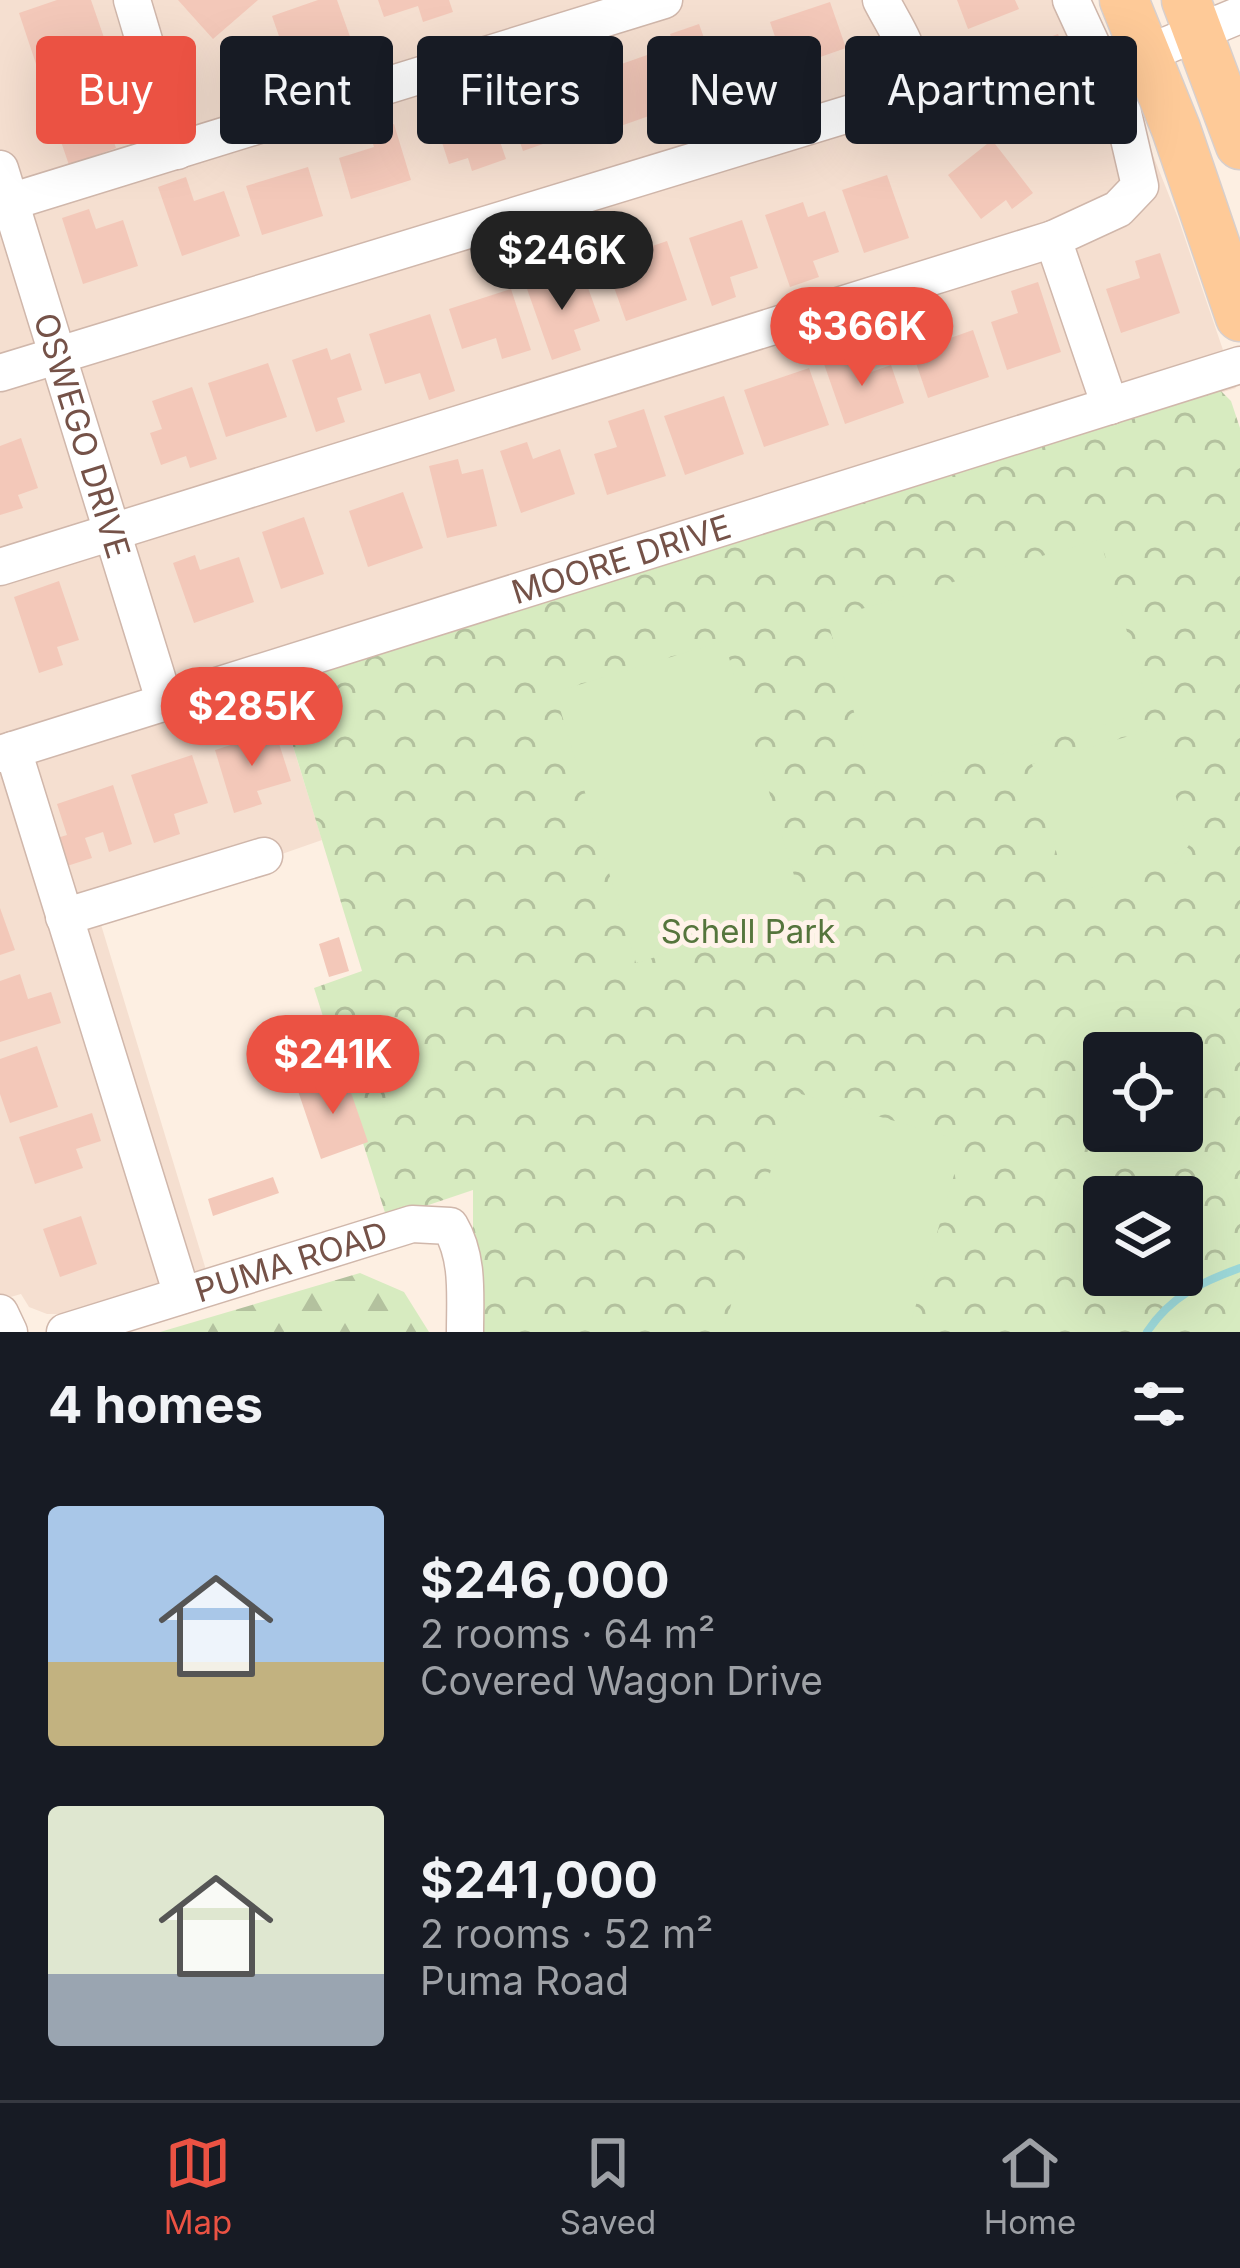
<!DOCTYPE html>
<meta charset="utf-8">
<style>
:root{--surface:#171b24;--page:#20242c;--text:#f1f3f6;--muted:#9ea1a6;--line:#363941;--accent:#eb5243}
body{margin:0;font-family:Inter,sans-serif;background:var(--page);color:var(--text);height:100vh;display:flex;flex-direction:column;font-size:45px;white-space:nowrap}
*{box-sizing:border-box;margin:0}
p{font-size:39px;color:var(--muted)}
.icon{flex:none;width:66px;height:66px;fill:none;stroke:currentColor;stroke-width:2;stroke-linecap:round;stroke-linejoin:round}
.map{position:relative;height:1332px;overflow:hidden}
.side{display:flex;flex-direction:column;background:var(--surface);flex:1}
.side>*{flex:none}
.hud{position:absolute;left:36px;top:36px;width:1170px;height:108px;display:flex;gap:24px}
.buttons{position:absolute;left:1083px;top:1032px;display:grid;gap:24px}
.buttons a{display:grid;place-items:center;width:120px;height:120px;border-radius:12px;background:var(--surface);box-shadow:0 12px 48px #0002;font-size:60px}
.price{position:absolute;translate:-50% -102px;padding:0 27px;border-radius:42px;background:var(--accent);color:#fff;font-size:39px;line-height:78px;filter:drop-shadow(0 3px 6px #0008)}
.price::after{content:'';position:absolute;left:50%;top:72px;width:36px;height:27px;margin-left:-18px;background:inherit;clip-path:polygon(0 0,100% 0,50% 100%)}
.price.active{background:#222;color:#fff}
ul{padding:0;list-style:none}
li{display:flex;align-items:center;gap:36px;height:300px;padding:0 48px}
li span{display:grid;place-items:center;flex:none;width:336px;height:240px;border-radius:12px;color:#555}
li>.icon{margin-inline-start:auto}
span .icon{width:144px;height:144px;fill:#fffc;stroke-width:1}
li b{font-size:51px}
h2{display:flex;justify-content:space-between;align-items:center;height:144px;padding:0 48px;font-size:51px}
.chip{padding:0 42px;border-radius:12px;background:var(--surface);box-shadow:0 12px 48px #0002;font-size:42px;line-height:108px}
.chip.active{background:var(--accent);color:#fff}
.dock{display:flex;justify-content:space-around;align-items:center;height:168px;border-top:3px solid var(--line);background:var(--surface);font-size:33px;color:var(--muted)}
.dock a{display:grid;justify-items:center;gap:6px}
.dock .active{color:var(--accent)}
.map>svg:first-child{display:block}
</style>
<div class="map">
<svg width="1240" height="1332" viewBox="0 0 1240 1332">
<defs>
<pattern id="forest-firs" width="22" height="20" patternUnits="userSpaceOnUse" patternTransform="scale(3)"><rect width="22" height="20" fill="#d7ebc0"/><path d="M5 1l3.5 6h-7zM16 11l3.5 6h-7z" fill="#b3c19e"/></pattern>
<pattern id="park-crowns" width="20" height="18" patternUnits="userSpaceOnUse" patternTransform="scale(3)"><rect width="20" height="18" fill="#d7ebc0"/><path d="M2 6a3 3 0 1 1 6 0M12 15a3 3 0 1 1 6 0" fill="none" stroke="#b3c19e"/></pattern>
</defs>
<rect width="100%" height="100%" fill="#fdefe2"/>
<path fill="#f5dfd0" d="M0,0h1091l87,218 58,170 -962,297 48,155 -223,78 107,352 -137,44h-22l-18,-7 -8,-13 -21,6z"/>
<path fill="url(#forest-firs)" d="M360,1273l44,19 25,40h-269z"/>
<path fill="url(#park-crowns)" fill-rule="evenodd" d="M1221,391l10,10 9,27v904h-767v-142l-86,29 -73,-231 48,-17 -88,-287zM1104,1053h78v78h-78zM1104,1197h78v78h-78z"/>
<path fill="#d7ebc0" d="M1100,539l50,172 -273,80 -50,-172z
M724,641l81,271 -169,51 -81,-271z
M1157,728l32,117 -12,18 -109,31 -36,-130z
M794,1092l170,49 -56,191h-185z"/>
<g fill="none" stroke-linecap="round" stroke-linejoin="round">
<path stroke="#9cd8d9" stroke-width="8" d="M1147,1332c23,-35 54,-50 93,-64"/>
</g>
<path fill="#f3c8b9" d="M57,0h34l19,55 -69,24 -22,-66z
M178,0h80l-45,39z
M318,0h19l21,59 -32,11 -6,-15 -31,10 -17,-49z
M378,0h71l4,12 -30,10 -5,-16 -34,11z
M957,0h58l4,9 -51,20z
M830,2l16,46 -60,21 -16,-47z
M699,24l9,25 26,-9 14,40 -55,19 -23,-65z
M1058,34l10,28 -18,6 9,27 -47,16 -19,-54z
M650,54l19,55 -60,21 -19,-55z
M112,72l9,29 -19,6 14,41 -47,17 -24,-70z
M481,86l25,73 -34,12 -4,-13 -19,6 -13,-40 27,-9 -7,-20z
M531,88l5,15 37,-13 13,39 -63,22 -19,-54z
M394,124l17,56 -60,19 -12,-41 35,-11 -5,-15z
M992,140l41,53 -21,16 -6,-9 -25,19 -33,-44z
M308,167l15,49 -61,19 -16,-49z
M887,175l22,63 -45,15 -22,-63z
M186,177l8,24 30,-10 16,45 -58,20 -24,-69z
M803,202l5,15 17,-6 14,41 -26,9 6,16 -29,10 -25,-72z
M89,209l7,20 27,-9 15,46 -55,18 -21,-66z
M742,220l16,48 -28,9 6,20 -24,9 -23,-68z
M667,241l20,59 -61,21 -21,-59z
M1160,253l20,60 -59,20 -15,-44 34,-11 -5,-17z
M565,273l6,17 16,-5 13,36 -26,9 7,20 -29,10 -26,-74z
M1038,282l23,70 -54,18 -16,-48 27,-9 -7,-22z
M511,289l20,61 -29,9 -6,-21 -34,11 -13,-40z
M430,314l25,77 -26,9 -9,-27 -35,11 -16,-50z
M933,325l6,17 34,-12 16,47 -61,21 -22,-64z
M327,348l4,12 19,-7 12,37 -25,8 8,24 -29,10 -24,-72z
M853,354l7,22 31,-11 13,38 -59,21 -21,-60z
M268,363l19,54 -61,20 -18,-54z
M809,368l20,57 -65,22 -20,-57z
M192,387l25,72 -27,9 -4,-12 -25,9 -11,-32 12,-4 -10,-28z
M724,396l20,58 -59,21 -21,-59z
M644,409l22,67 -59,19 -13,-41 23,-7 -9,-26z
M21,438l17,50 -20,7 5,13 -23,7v-69z
M527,442l6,17 27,-10 15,45 -54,19 -21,-62z
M458,459l4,15 21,-5 14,57 -50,12 -18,-72z
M403,492l20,56 -55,19 -19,-56z
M304,517l20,57 -43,15 -19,-57z
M195,555l5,15 39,-13 15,45 -60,21 -21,-60z
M59,581l20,59 -22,7 6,18 -24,8 -25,-76z
M275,731l16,50 -34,10 5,13 -28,9 -19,-63z
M192,755l16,48 -34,11 6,20 -26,9 -23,-68z
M113,785l19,59 -23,8 -6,-20 -18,6 7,20 -25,8 -10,-28 10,-3 -10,-31z
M0,908l15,42 -15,5z
M339,937l10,34 -20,6 -10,-33z
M20,974l8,25 23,-7 10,31 -61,19v-61z
M37,1046l21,61 -48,16 -10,-29v-35z
M345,1075l23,67 -47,17 -23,-68z
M92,1113l9,28 -25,8 7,19 -48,16 -16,-47z
M273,1177l6,16 -66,23 -5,-17z
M81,1216l16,48 -37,13 -17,-48z"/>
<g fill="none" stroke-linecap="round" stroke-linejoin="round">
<defs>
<g id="minor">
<path d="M132,0l45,151"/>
<path d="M1146,54l94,-39"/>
<path id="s1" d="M0,169l164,531"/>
<path d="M0,205l664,-205"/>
<path d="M1053,239l65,-30 22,-23 -17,-73 -52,-113"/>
<path d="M0,373l881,-269c49,-34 22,-61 0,-104"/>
<path d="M0,567l1053,-328 57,167"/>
<path d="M13,750l169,545"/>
<path id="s2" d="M0,754l1240,-389"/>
<path d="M64,917l200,-61"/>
<path d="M0,1313l9,19"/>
<path id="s3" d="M65,1332l347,-108 38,2c19,32 15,69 15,106"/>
</g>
<path id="major" d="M1124,0l52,129 64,188
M1186,0l54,145"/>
</defs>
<use href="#minor" stroke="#d0b7ab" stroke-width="39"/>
<use href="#major" stroke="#d8cfcc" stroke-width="51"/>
<use href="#minor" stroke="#fff" stroke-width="36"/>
<use href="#major" stroke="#feca98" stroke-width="48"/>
</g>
<g text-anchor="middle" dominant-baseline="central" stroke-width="10" stroke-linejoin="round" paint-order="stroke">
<g font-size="33" fill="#755248" stroke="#fff3e9">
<text stroke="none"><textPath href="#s1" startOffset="279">OSWEGO DRIVE</textPath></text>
<text stroke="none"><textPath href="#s2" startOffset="651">MOORE DRIVE</textPath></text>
<text stroke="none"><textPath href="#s3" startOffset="237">PUMA ROAD</textPath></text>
</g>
<g font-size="33" fill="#55753c" stroke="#fff3e9">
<text x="748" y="931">Schell Park</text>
</g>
</g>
</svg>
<div class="buttons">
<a><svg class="icon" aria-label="locate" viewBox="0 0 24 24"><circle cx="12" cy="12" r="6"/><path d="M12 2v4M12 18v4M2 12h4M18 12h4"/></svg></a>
<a><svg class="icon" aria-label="layers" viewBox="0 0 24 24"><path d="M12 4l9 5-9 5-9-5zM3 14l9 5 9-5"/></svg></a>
</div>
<b class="price active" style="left:562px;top:313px">$246K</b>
<b class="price" style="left:862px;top:389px">$366K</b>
<b class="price" style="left:252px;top:769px">$285K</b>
<b class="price" style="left:333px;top:1117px">$241K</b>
<div class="hud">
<a class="chip active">Buy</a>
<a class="chip">Rent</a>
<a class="chip">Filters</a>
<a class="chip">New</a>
<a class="chip">Apartment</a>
</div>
</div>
<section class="side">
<h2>4 homes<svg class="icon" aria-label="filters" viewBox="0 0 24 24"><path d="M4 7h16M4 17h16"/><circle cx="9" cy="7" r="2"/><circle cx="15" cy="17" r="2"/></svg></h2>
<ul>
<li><span style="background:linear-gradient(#a9c7e8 65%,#c2b280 0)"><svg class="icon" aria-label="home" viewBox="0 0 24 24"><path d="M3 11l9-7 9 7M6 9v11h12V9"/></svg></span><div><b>$246,000</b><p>2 rooms · 64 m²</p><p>Covered Wagon Drive</p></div></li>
<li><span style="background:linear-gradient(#dfe7d0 70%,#9aa5b1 0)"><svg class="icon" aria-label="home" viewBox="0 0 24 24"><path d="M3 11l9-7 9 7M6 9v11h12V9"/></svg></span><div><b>$241,000</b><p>2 rooms · 52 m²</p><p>Puma Road</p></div></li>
</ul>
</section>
<nav class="dock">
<a class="active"><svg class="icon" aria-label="map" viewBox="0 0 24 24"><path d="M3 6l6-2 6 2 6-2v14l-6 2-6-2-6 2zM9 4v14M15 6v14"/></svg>Map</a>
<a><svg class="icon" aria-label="saved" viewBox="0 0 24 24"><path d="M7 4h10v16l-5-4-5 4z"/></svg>Saved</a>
<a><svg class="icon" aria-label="home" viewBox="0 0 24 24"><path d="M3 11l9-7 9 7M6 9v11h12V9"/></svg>Home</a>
</nav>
